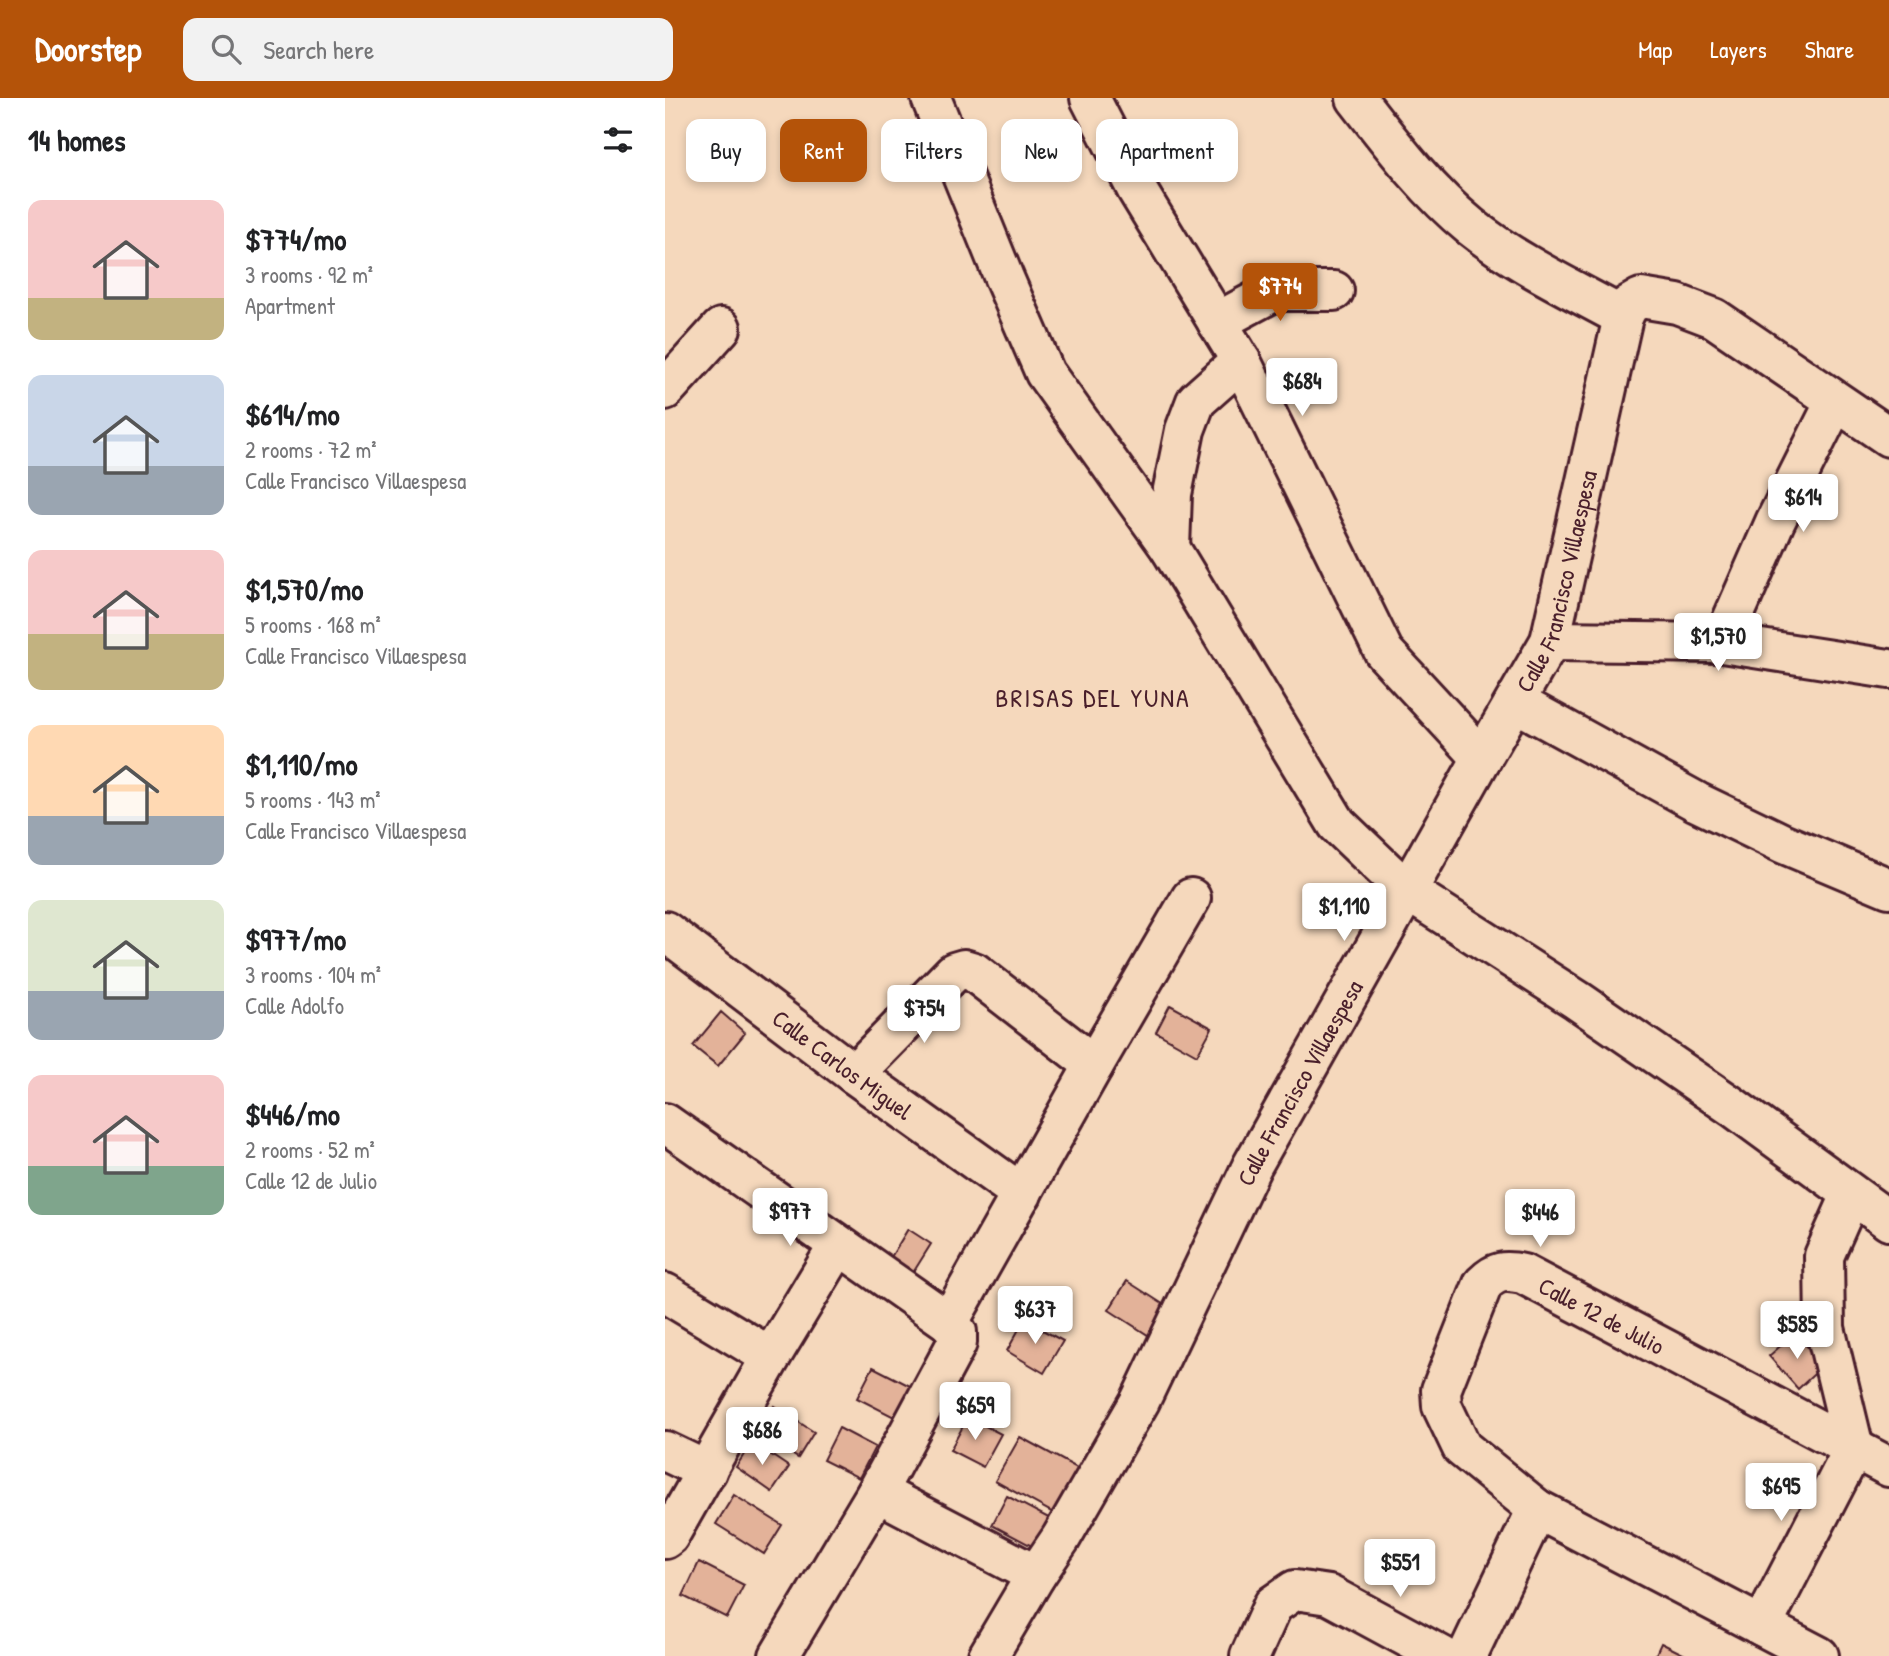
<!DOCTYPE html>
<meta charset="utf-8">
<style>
:root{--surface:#fff;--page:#f2f2f2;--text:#202124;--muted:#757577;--accent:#b45309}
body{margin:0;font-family:"Patrick Hand",sans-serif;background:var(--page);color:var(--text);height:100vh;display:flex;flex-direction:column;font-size:26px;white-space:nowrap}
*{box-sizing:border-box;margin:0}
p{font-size:23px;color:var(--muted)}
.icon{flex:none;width:38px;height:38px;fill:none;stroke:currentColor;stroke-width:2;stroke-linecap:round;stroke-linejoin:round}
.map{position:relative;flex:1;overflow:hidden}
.details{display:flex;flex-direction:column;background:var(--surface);width:665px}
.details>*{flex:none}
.top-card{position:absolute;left:21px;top:21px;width:665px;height:63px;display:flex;gap:14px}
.price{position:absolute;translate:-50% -60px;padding:0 16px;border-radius:7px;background:#fff;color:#222;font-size:23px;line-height:46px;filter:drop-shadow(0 2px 4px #0008)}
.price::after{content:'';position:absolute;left:50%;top:42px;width:21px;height:16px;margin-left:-10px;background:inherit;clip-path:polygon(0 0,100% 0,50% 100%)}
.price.on{background:var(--accent);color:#fff}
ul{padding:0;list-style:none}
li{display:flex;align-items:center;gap:21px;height:175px;padding:0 28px}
li span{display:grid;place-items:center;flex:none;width:196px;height:140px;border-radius:14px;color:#555}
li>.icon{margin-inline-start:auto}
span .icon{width:84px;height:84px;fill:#fffc;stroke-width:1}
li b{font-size:30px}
h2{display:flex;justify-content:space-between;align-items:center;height:84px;padding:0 28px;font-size:30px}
.tag{padding:0 24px;border-radius:14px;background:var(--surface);box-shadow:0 4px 10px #0003;font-size:24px;line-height:63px}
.tag.on{background:var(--accent);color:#fff}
header{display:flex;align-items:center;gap:42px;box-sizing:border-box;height:98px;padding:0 35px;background:var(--accent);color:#fff}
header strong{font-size:33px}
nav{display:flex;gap:38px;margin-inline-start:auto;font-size:24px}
.search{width:490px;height:63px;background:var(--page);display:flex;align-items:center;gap:18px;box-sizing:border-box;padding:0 24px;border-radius:14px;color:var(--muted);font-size:26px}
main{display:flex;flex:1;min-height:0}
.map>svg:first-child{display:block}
</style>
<header>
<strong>Doorstep</strong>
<div class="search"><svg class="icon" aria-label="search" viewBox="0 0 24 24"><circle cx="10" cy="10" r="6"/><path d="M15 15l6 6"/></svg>Search here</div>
<nav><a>Map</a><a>Layers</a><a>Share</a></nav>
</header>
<main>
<section class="details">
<h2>14 homes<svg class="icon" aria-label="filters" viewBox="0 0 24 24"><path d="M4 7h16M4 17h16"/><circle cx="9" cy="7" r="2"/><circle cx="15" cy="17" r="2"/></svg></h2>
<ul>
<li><span style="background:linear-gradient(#f6c9c9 70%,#c2b280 0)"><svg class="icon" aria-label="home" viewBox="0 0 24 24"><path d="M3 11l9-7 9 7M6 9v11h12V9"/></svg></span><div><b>$774/mo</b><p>3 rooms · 92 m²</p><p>Apartment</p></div></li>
<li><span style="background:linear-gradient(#c9d6e8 65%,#9aa5b1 0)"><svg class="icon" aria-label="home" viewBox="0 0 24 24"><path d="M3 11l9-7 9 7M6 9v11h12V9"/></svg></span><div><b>$614/mo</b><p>2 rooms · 72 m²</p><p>Calle Francisco Villaespesa</p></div></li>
<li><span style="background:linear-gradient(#f6c9c9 60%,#c2b280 0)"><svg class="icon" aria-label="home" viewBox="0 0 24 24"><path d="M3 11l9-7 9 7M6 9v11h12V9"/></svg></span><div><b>$1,570/mo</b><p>5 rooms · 168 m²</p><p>Calle Francisco Villaespesa</p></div></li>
<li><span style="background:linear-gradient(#ffd9b3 65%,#9aa5b1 0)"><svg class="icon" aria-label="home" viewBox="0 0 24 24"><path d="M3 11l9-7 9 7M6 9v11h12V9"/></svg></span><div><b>$1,110/mo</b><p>5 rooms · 143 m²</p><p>Calle Francisco Villaespesa</p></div></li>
<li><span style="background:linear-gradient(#dfe7d0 65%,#9aa5b1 0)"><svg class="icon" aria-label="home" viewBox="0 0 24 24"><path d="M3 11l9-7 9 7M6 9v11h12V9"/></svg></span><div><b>$977/mo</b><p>3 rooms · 104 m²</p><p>Calle Adolfo</p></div></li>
<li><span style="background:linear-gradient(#f6c9c9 65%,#7fa58c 0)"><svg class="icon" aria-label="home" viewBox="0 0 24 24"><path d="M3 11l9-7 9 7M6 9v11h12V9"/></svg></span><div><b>$446/mo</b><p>2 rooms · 52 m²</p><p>Calle 12 de Julio</p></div></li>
</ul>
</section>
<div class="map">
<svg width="1224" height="1558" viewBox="0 0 1224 1558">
<rect width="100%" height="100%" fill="#f5d8bc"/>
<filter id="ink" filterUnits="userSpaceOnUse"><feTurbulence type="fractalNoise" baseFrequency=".0143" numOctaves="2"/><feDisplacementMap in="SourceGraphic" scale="14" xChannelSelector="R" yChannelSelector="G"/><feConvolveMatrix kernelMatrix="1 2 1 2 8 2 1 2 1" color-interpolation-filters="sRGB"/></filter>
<g filter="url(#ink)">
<path fill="#e3b299" stroke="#4a1f2b" stroke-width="2" d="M505,907l42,23 -15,27 -41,-23z
M56,914l24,21 -27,33 -25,-20z
M243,1131l23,15 -20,32 -23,-14z
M462,1183l42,27 -18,29 -42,-27z
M359,1222l39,21 -19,32 -37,-22z
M1130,1235l29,32 -26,24 -29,-33z
M208,1269l41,21 -16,31 -41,-21z
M109,1308l40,26 -16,26 -40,-25z
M303,1319l33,17 -18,33 -33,-17z
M174,1330l36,19 -16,31 -36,-18z
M355,1339l59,32 -24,45 -60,-33z
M87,1344l37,25 -17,25 -36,-25z
M69,1397l48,30 -18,29 -48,-30z
M342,1398l53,28 -15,29 -53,-28z
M34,1464l45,23 -17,33 -44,-22z
M996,1545l26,13h-32z"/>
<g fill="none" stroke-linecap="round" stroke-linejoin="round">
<defs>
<g id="minor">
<path d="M266,0l73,180 41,95 125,175 167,276 70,67 170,109 156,107 156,114"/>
<path d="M425,0l47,92 104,171 143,291 98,106"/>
<path d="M691,0c35,45 70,92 114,128 46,37 102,63 153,91"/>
<path d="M552,224l58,-31h59"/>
<path d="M0,292l56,-62"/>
<path d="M505,450l2,-54 13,-64 11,-29 45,-40"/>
<path d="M885,543l172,2 167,26"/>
<path d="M1057,545l53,-121 60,-120"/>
<path d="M850,604l182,100 85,41 107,45"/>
<path id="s1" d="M0,833l189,143 168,120"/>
<path d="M189,976l100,-102 10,-3 10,3 120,93"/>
<path d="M0,1025l284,199"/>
<path d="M0,1195l106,64"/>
<path d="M0,1353l42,20"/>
<path d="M212,1394l159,83"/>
<path d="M0,1441l4,-3 102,-179 67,-111"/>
<path d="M1097,1528l92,-178 -29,-120 -1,-72 27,-61"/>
<path d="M114,1558l98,-164 80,-149v-11l-8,-10 145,-257 97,-167"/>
<path id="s2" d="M323,1558l48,-81 25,-37 79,-137 112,-235 230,-408 68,-117 73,-324 6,-12 12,-7 36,6 37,14 175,119"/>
<path d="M585,1558l23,-51 22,-15 34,5 113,61"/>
<path d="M802,1558l70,-147"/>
<path id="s3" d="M1154,1558l-282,-147 -75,-61 -20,-42 -1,-16 42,-106c13,-13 21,-14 40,-10l366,193"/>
</g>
</defs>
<use href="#minor" stroke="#4a1f2b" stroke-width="44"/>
<use href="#minor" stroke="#f5d8bc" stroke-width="38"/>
</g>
</g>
<g text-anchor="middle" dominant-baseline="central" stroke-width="5" stroke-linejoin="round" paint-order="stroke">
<g font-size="24" fill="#4a1f2b" stroke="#f5d8bc">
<text stroke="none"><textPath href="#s2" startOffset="1220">Calle Francisco Villaespesa</textPath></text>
<text stroke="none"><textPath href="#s1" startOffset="222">Calle Carlos Miguel</textPath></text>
<text stroke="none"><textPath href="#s2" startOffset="653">Calle Francisco Villaespesa</textPath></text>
<text stroke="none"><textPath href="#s3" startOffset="724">Calle 12 de Julio</textPath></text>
</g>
<g font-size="26" letter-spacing="2" fill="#4a1f2b" stroke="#f5d8bc">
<text x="428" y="599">BRISAS DEL YUNA</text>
</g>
</g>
</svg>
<b class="price on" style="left:615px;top:225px">$774</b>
<b class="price" style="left:637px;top:320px">$684</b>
<b class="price" style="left:1138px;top:436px">$614</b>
<b class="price" style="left:1053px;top:575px">$1,570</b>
<b class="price" style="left:679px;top:845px">$1,110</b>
<b class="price" style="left:259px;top:947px">$754</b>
<b class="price" style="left:125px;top:1150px">$977</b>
<b class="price" style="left:875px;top:1151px">$446</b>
<b class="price" style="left:370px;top:1248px">$637</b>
<b class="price" style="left:1132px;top:1263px">$585</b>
<b class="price" style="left:310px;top:1344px">$659</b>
<b class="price" style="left:97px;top:1369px">$686</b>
<b class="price" style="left:1116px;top:1425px">$695</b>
<b class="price" style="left:735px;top:1501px">$551</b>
<div class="top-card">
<a class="tag">Buy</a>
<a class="tag on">Rent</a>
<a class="tag">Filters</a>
<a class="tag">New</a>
<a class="tag">Apartment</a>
</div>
</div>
</main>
